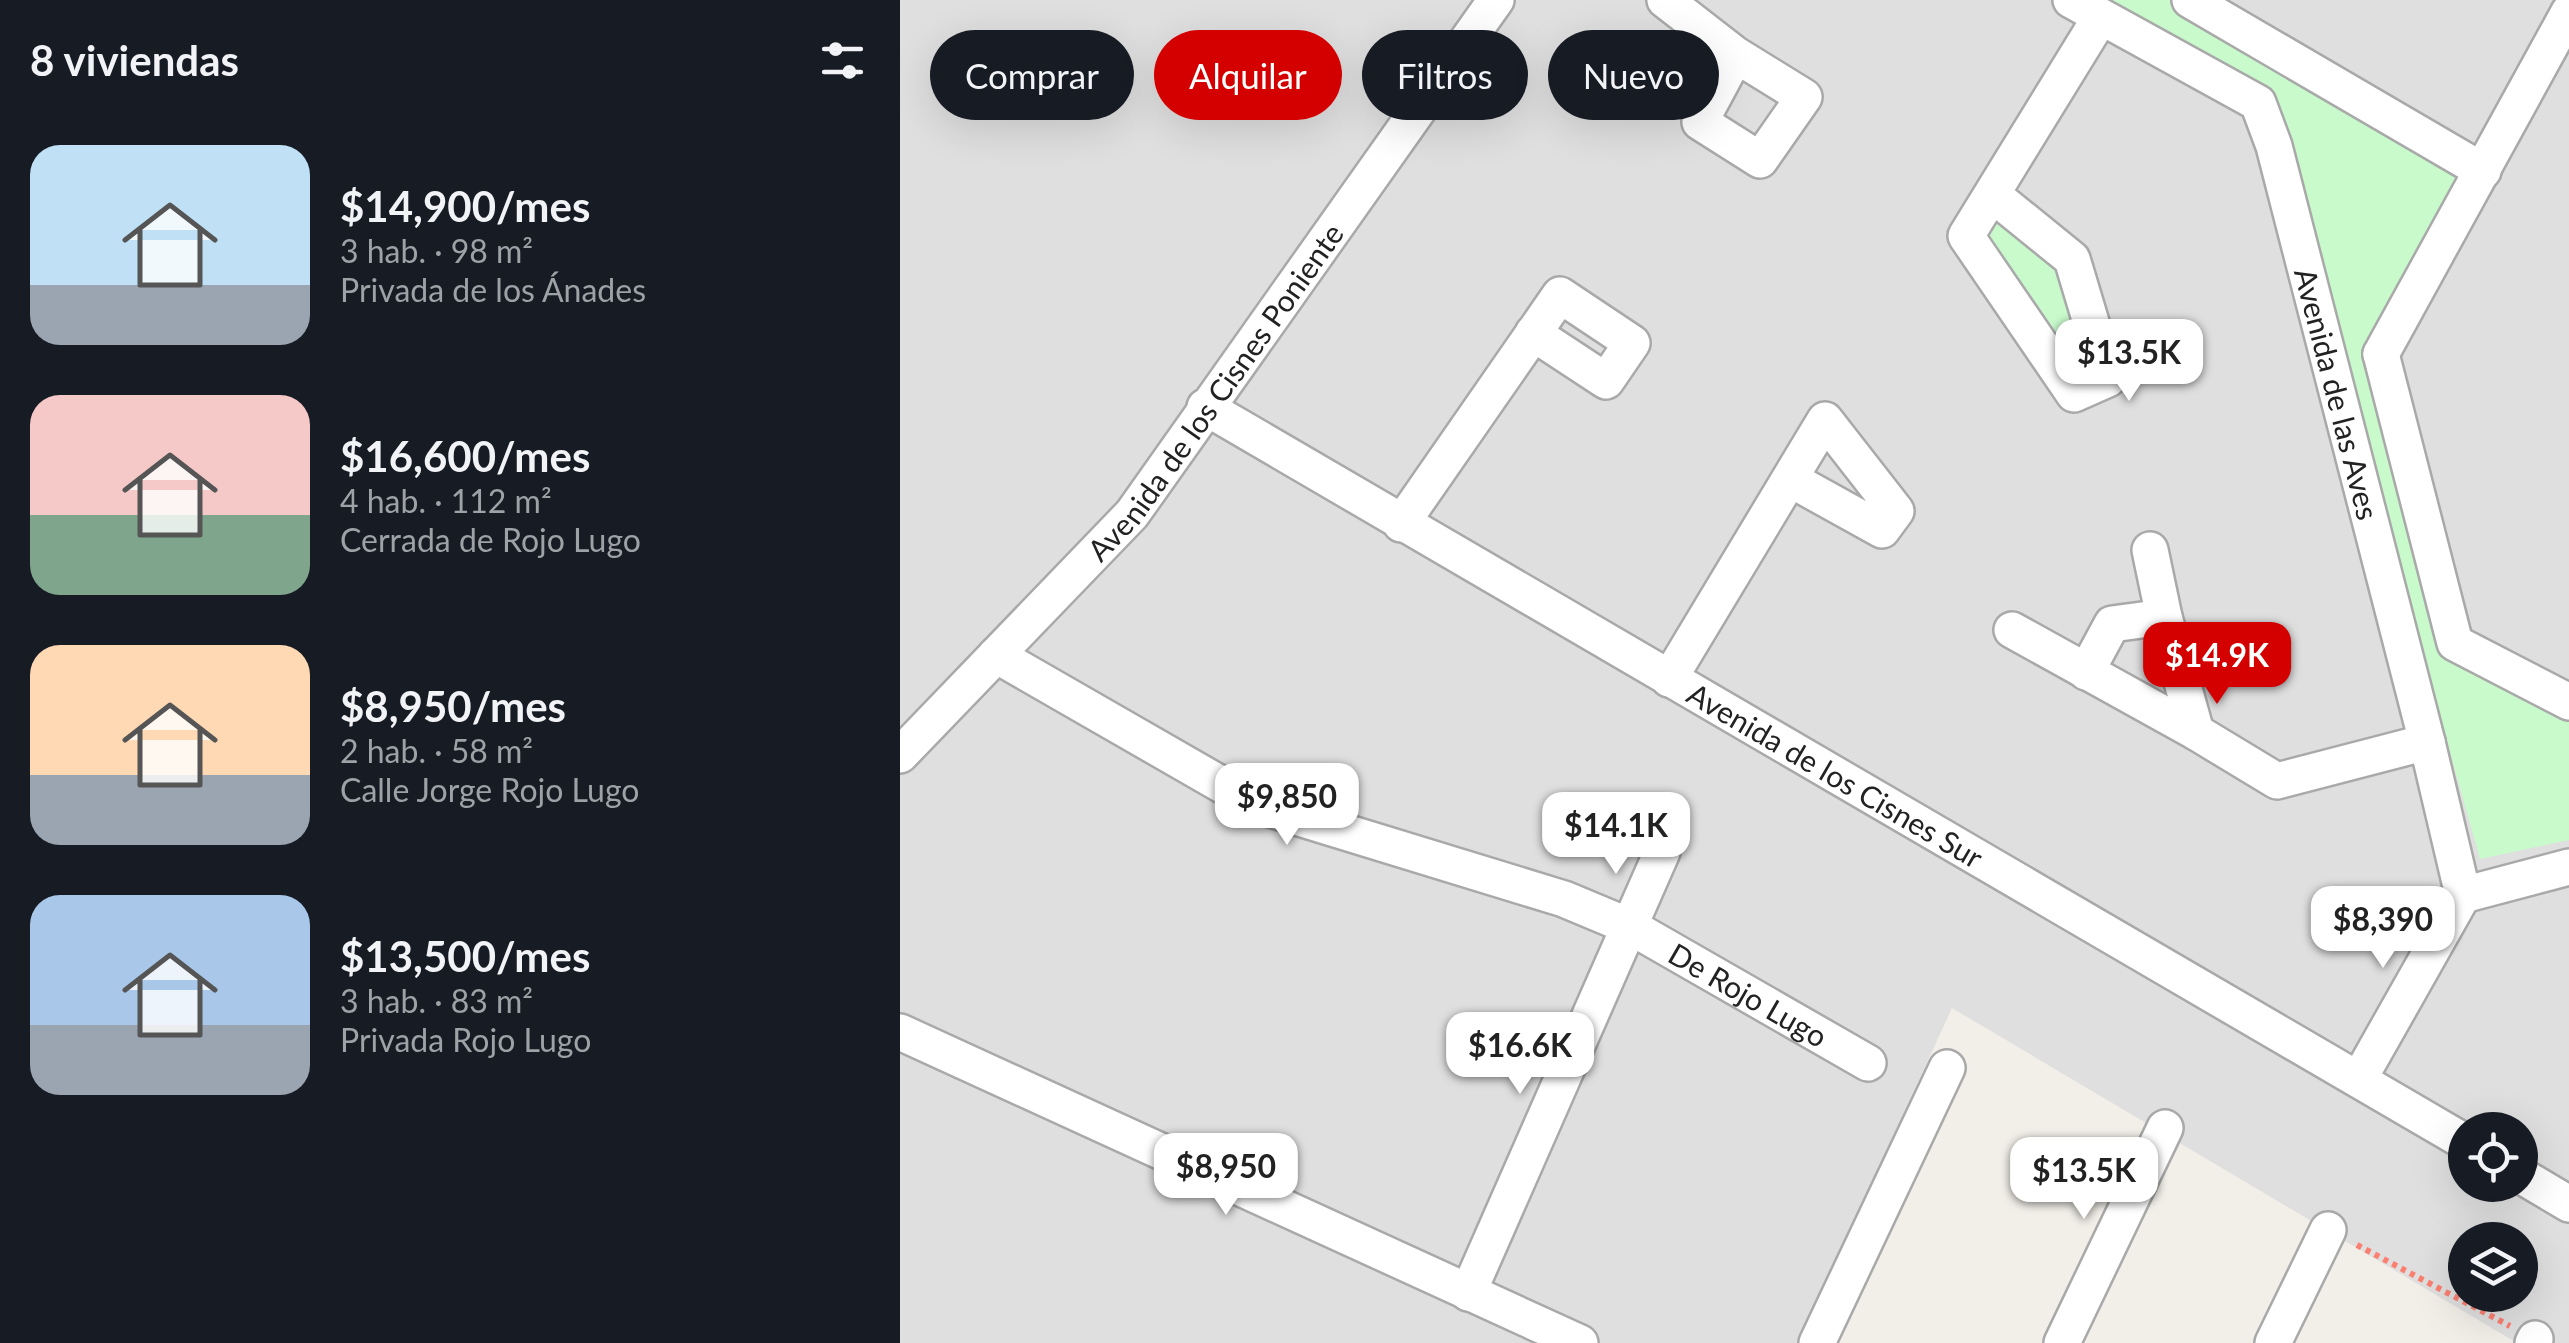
<!DOCTYPE html>
<html lang="es">
<meta charset="utf-8">
<style>
:root{--surface:#171b24;--page:#242831;--text:#f1f3f6;--muted:#9ea1a6;--accent:#d40000}
body{margin:0;font-family:Lato,sans-serif;background:var(--page);color:var(--text);height:100vh;display:flex;flex-direction:column;font-size:38px;white-space:nowrap}
*{box-sizing:border-box;margin:0}
p{font-size:32px;color:var(--muted)}
.icon{flex:none;width:55px;height:55px;fill:none;stroke:currentColor;stroke-width:2;stroke-linecap:round;stroke-linejoin:round}
.map{position:relative;flex:1;overflow:hidden}
.details{display:flex;flex-direction:column;background:var(--surface);width:900px}
.details>*{flex:none}
.banner{position:absolute;left:30px;top:30px;width:950px;height:90px;display:flex;gap:20px}
.fabs{position:absolute;left:1548px;top:1112px;display:grid;gap:20px}
.fabs a{display:grid;place-items:center;width:90px;height:90px;border-radius:50%;background:var(--surface);box-shadow:0 10px 40px #0002;font-size:50px}
.price{position:absolute;translate:-50% -85px;padding:0 22px;border-radius:20px;background:#fff;color:#222;font-size:32px;line-height:65px;filter:drop-shadow(0 2px 5px #0008)}
.price::after{content:'';position:absolute;left:50%;top:60px;width:30px;height:22px;margin-left:-15px;background:inherit;clip-path:polygon(0 0,100% 0,50% 100%)}
.price.active{background:var(--accent);color:#fff}
ul{padding:0;list-style:none}
li{display:flex;align-items:center;gap:30px;height:250px;padding:0 30px}
li span{display:grid;place-items:center;flex:none;width:280px;height:200px;border-radius:30px;color:#555}
li>.icon{margin-inline-start:auto}
span .icon{width:120px;height:120px;fill:#fffc;stroke-width:1}
li b{font-size:42px}
h2{display:flex;justify-content:space-between;align-items:center;height:120px;padding:0 30px;font-size:42px}
.chip{padding:0 35px;border-radius:45px;background:var(--surface);box-shadow:0 10px 40px #0002;font-size:35px;line-height:90px}
.chip.active{background:var(--accent);color:#fff}
main{display:flex;flex:1;min-height:0}
.map>svg:first-child{display:block}
</style>
<main>
<section class="details">
<h2>8 viviendas<svg class="icon" aria-label="filters" viewBox="0 0 24 24"><path d="M4 7h16M4 17h16"/><circle cx="9" cy="7" r="2"/><circle cx="15" cy="17" r="2"/></svg></h2>
<ul>
<li><span style="background:linear-gradient(#bfe0f5 70%,#9aa5b1 0)"><svg class="icon" aria-label="home" viewBox="0 0 24 24"><path d="M3 11l9-7 9 7M6 9v11h12V9"/></svg></span><div><b>$14,900/mes</b><p>3 hab. · 98 m²</p><p>Privada de los Ánades</p></div></li>
<li><span style="background:linear-gradient(#f6c9c9 60%,#7fa58c 0)"><svg class="icon" aria-label="home" viewBox="0 0 24 24"><path d="M3 11l9-7 9 7M6 9v11h12V9"/></svg></span><div><b>$16,600/mes</b><p>4 hab. · 112 m²</p><p>Cerrada de Rojo Lugo</p></div></li>
<li><span style="background:linear-gradient(#ffd9b3 65%,#9aa5b1 0)"><svg class="icon" aria-label="home" viewBox="0 0 24 24"><path d="M3 11l9-7 9 7M6 9v11h12V9"/></svg></span><div><b>$8,950/mes</b><p>2 hab. · 58 m²</p><p>Calle Jorge Rojo Lugo</p></div></li>
<li><span style="background:linear-gradient(#a9c7e8 65%,#9aa5b1 0)"><svg class="icon" aria-label="home" viewBox="0 0 24 24"><path d="M3 11l9-7 9 7M6 9v11h12V9"/></svg></span><div><b>$13,500/mes</b><p>3 hab. · 83 m²</p><p>Privada Rojo Lugo</p></div></li>
</ul>
</section>
<div class="map">
<svg width="1669" height="1343" viewBox="0 0 1669 1343">
<rect width="100%" height="100%" fill="#f2efe9"/>
<path fill="#e0dfdf" fill-rule="evenodd" d="M0,0h1669v1343h-52l-565,-335 -154,335h-898zM1565,1130h55v55h-55zM1565,1240h55v55h-55z"/>
<path fill="#c8facc" d="M1191,0h81l295,174 -94,175 70,280 126,83v128l-89,19 -212,-753z
M1095,214l68,51 31,85 -22,10 -92,-127z"/>
<g fill="none" stroke-linecap="round" stroke-linejoin="round">
<defs>
<g id="minor">
<path d="M765,0l71,55 68,42 -44,63 -60,-38 36,-67"/>
<path id="s1" d="M1171,0l187,103 16,43 153,596 36,153 -104,184"/>
<path d="M1290,0l293,171"/>
<path d="M1093,195l79,64 36,120 -34,15 -108,-158 134,-218"/>
<path d="M1481,354l74,289 114,59"/>
<path d="M1481,354l188,-342"/>
<path id="s2" d="M305,407l1260,735"/>
<path d="M501,524l159,-229 72,48 -26,38 -73,-48"/>
<path d="M1250,550l14,67 32,115"/>
<path d="M1112,630l184,102 81,49 150,-39"/>
<path id="s3" d="M96,655l261,150 307,94 67,28 237,136"/>
<path d="M1186,672l26,-48 52,-7"/>
<path d="M769,679l156,-259 71,91 -14,19 -92,-51"/>
<path id="s4" d="M0,755l232,-241 364,-514"/>
<path d="M1563,895l106,-28"/>
<path d="M0,1032l680,311"/>
<path d="M1620,1175l49,29"/>
<path d="M568,1293l194,-441"/>
<path d="M917,1343l130,-275"/>
<path d="M1162,1343l103,-215"/>
<path d="M1373,1343l55,-113"/>
<path d="M1633,1343l2,-4"/>
</g>
</defs>
<use href="#minor" stroke="#a9a9a9" stroke-width="40"/>
<path stroke="#fa8072" stroke-width="6" stroke-dasharray="5 5" stroke-linecap="butt" d="M1457,1245l153,81"/>
<use href="#minor" stroke="#fff" stroke-width="35"/>
</g>
<g text-anchor="middle" dominant-baseline="central" stroke-width="8" stroke-linejoin="round" paint-order="stroke">
<g font-size="30" fill="#222" stroke="#fff">
<text stroke="none"><textPath href="#s4" startOffset="482">Avenida de los Cisnes Poniente</textPath></text>
<text stroke="none"><textPath href="#s1" startOffset="515">Avenida de las Aves</textPath></text>
<text stroke="none"><textPath href="#s2" startOffset="730">Avenida de los Cisnes Sur</textPath></text>
<text stroke="none"><textPath href="#s3" startOffset="830">De Rojo Lugo</textPath></text>
</g>
</g>
</svg>
<div class="fabs">
<a><svg class="icon" aria-label="locate" viewBox="0 0 24 24"><circle cx="12" cy="12" r="6"/><path d="M12 2v4M12 18v4M2 12h4M18 12h4"/></svg></a>
<a><svg class="icon" aria-label="layers" viewBox="0 0 24 24"><path d="M12 4l9 5-9 5-9-5zM3 14l9 5 9-5"/></svg></a>
</div>
<b class="price" style="left:1229px;top:404px">$13.5K</b>
<b class="price active" style="left:1317px;top:707px">$14.9K</b>
<b class="price" style="left:387px;top:848px">$9,850</b>
<b class="price" style="left:716px;top:877px">$14.1K</b>
<b class="price" style="left:1483px;top:971px">$8,390</b>
<b class="price" style="left:620px;top:1097px">$16.6K</b>
<b class="price" style="left:326px;top:1218px">$8,950</b>
<b class="price" style="left:1184px;top:1222px">$13.5K</b>
<div class="banner">
<a class="chip">Comprar</a>
<a class="chip active">Alquilar</a>
<a class="chip">Filtros</a>
<a class="chip">Nuevo</a>
</div>
</div>
</main>
